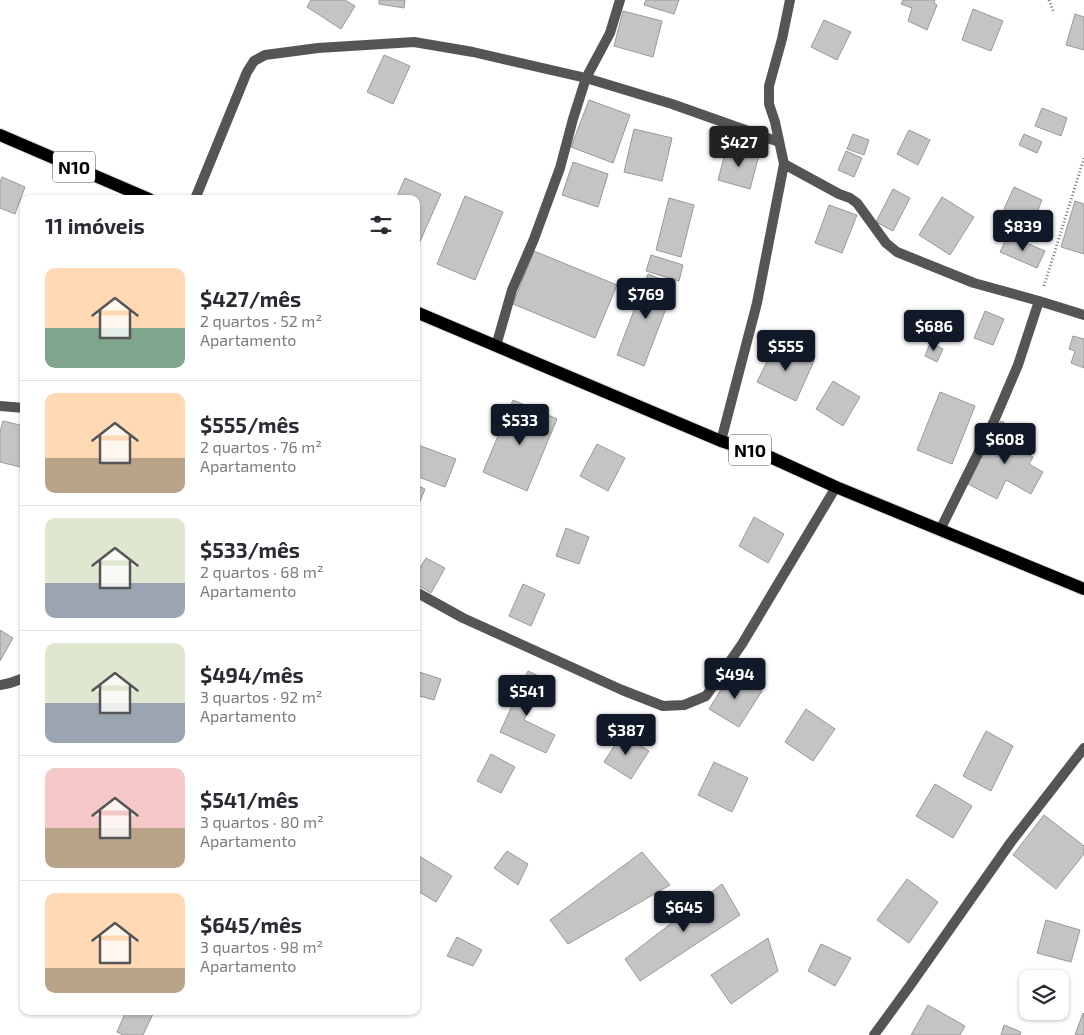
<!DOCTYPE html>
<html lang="pt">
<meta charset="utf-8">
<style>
:root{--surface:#fff;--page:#f7f7f7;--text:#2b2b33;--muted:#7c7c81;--line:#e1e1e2;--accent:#111827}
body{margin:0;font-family:"Exo 2",sans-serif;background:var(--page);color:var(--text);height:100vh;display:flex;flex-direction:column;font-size:19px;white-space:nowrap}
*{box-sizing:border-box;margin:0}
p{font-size:16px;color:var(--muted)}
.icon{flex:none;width:28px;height:28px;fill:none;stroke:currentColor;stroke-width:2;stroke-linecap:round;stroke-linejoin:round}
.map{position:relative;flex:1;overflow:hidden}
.details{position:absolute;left:20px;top:195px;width:400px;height:820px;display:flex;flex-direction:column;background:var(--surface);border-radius:10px;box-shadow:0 1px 4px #0004}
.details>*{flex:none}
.fabs{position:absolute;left:1019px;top:970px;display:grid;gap:10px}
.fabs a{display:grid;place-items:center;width:50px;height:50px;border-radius:10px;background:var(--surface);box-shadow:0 1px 4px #0004;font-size:25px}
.price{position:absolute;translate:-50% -42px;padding:0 11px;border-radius:5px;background:var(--accent);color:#fff;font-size:16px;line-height:32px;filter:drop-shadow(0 1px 2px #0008)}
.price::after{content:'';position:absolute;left:50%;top:30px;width:15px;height:11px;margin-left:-8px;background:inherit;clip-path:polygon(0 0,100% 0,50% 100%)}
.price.selected{background:#222;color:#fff}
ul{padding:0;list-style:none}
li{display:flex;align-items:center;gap:15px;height:125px;padding:0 25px}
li+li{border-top:1px solid var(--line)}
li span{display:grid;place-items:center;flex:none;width:140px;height:100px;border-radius:10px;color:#555}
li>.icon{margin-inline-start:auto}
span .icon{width:60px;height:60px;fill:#fffc;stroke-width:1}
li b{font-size:21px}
h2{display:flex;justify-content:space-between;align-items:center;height:60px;padding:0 25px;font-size:21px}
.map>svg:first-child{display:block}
</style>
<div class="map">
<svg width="1084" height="1035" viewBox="0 0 1084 1035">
<rect width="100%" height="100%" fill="#fff"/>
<path fill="#c4c4c4" stroke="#999" d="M311,0h34l10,6 -14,23 -34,-22z
M379,0h26l-1,8 -25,-4z
M646,0h33l-5,14 -30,-9z
M903,0h32l-1,3 3,2 -10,25 -19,-9 4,-13 -11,-4z
M973,9l30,12 -12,30 -29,-11z
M623,11l39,10 -9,36 -39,-11z
M1075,14l9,3v33l-18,-5z
M824,20l27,12 -14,28 -26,-13z
M384,55l26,11 -17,38 -26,-12z
M589,100l41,15 -17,48 -42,-16z
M1042,108l25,10 -6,18 -26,-10z
M634,129l38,9 -10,43 -38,-9z
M909,130l21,10 -12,25 -21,-11z
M853,134l16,6 -5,15 -17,-6z
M1024,134l18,8 -5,11 -18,-8z
M727,146l32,9 -9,34 -32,-9z
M846,151l16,7 -8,19 -16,-7z
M573,162l35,12 -10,33 -36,-12z
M2,177l23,10 -10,27 -15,-6v-26z
M405,178l36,16 -23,52 -2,-1v-46h-20z
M1014,187l28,13 -9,22 -29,-13z
M893,189l17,9 -17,33 -17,-9z
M465,196l38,16 -28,68 -38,-16z
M942,197l32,20 -24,38 -31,-20z
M669,198l25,7 -13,52 -25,-7z
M1075,201l9,3v50l-23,-7z
M829,205l28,10 -15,38 -27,-10z
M1008,235l37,16 -8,17 -37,-16z
M534,251l83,34 -22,53 -82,-34z
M651,255l32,10 -4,16 -33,-10z
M648,274l27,11 -31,81 -27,-11z
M985,311l19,8 -11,26 -19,-7z
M1073,336l11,3v29l-13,-5 4,-12 -6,-2z
M776,343l38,18 -18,40 -39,-19z
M930,343l13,6 -6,13 -12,-6z
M833,381l27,16 -17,29 -27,-17z
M940,392l35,14 -23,58 -35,-14z
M513,400l44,19 -30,72 -44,-19z
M3,421l21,5v42l-24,-6v-30z
M1001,421l22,12 -8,14 18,10 -4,7 14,8 -12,22 -25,-14 -9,19 -29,-15z
M597,444l28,14 -17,33 -28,-15z
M418,445l38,14 -11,28 -29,-11v-27z
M416,485l9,4 -9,22z
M754,517l30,17 -16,29 -29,-17z
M566,528l23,9 -10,27 -23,-8z
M426,558l19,10 -14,25 -15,-9v-10z
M523,584l22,10 -14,32 -22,-10z
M0,630l13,8 -13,23z
M416,671l25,8 -7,21 -18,-5z
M528,671l15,7 -19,42 31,15 -9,18 -46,-21z
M732,672l30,19 -23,36 -30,-18z
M806,709l29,20 -22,32 -28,-19z
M986,731l27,15 -22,45 -28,-15z
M622,734l27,17 -18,28 -27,-17z
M491,754l24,13 -14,26 -24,-12z
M714,762l34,16 -16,34 -34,-17z
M935,784l37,22 -19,32 -37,-22z
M1044,815l40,31v8l-28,35 -43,-34z
M507,851l21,13 -10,21 -24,-17z
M642,852l28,33 -102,59 -18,-24z
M419,856l33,20 -16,26 -20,-12v-29z
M907,879l31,23 -29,41 -32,-23z
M722,884l18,31 -100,66 -15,-22z
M1046,920l34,10 -9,32 -34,-9z
M457,937l25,13 -9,16 -26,-10z
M768,938l10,33 -47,33 -20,-29z
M821,944l30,14 -16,28 -27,-15z
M928,1005l37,21 -5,9h-49z
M126,1011h22l5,3 -10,21h-20l-6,-3z
M1083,1013l1,1v21h-9z
M1004,1025l17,7 -1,3h-19z"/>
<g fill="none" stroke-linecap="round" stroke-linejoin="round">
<defs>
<path id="primary" d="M0,135l149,64
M416,312l305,129 49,16 66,30 248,102"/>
</defs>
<use href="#primary" stroke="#dbdbdb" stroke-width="14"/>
<path stroke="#777" stroke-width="3" stroke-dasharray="1 2.5" stroke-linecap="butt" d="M1049,0l4,11
M1044,286l40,-128"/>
<path stroke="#555" stroke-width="10" d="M784,164l55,30 11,4 7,5 29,40 11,9 77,31 65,18 45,14
M195,199l52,-127 7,-11 11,-6 53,-7 96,-6 59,10 113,26 86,26 107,38
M496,346l16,-56 22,-51 26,-71 13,-49 13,-41 24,-45 10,-33
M0,406l24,2
M721,441l36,-138 27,-139 -9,-42 -6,-18v-18l13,-47 8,-39
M940,530l54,-109 24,-56 21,-64
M416,592l47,26 159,72 41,16 21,-1 22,-9 36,-52 94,-157
M0,685l10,-2 14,-5
M874,1035l35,-48 102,-145 73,-94"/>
<use href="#primary" stroke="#000" stroke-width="12"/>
</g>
<g text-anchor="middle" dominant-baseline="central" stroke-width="5" stroke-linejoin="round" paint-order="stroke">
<g fill="#fff" stroke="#4c4c4c" stroke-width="1">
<rect x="53" y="151.5" width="42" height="31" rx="4"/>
<rect x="729" y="434.5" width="42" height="31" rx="4"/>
</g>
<g font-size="18" font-weight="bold" fill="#000">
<text x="74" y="167">N10</text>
<text x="750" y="450">N10</text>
</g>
</g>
</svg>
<div class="fabs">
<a><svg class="icon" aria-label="layers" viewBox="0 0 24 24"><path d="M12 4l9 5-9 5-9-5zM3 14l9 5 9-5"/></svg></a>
</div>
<b class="price selected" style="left:739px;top:168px">$427</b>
<b class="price" style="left:1023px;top:252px">$839</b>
<b class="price" style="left:646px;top:320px">$769</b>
<b class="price" style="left:934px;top:352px">$686</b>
<b class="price" style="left:786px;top:372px">$555</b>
<b class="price" style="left:520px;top:446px">$533</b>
<b class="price" style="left:1005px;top:465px">$608</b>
<b class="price" style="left:735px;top:700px">$494</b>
<b class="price" style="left:527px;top:717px">$541</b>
<b class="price" style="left:626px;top:756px">$387</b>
<b class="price" style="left:684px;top:933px">$645</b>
<section class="details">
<h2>11 imóveis<svg class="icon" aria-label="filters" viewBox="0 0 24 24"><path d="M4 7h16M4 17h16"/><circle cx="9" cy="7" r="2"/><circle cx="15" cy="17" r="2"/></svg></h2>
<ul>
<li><span style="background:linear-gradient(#ffd9b3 60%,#7fa58c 0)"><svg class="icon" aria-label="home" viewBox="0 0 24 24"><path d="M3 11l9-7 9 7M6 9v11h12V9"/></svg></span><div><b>$427/mês</b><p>2 quartos · 52 m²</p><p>Apartamento</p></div></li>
<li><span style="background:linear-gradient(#ffd9b3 65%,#b9a48a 0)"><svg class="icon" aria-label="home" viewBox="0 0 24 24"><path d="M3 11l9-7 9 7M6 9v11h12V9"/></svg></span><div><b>$555/mês</b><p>2 quartos · 76 m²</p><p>Apartamento</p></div></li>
<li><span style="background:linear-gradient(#dfe7d0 65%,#9aa5b1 0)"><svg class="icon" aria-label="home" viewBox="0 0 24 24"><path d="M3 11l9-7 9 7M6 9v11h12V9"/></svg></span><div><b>$533/mês</b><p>2 quartos · 68 m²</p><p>Apartamento</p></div></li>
<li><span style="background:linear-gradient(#dfe7d0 60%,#9aa5b1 0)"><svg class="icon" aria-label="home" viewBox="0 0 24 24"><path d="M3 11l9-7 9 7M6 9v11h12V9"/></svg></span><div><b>$494/mês</b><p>3 quartos · 92 m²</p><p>Apartamento</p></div></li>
<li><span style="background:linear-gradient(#f6c9c9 60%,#b9a48a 0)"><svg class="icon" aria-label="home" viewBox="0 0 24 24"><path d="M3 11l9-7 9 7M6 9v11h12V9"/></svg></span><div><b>$541/mês</b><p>3 quartos · 80 m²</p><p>Apartamento</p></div></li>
<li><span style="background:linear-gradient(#ffd9b3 75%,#b9a48a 0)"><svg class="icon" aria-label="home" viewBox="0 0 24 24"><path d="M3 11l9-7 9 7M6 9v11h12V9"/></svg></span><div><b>$645/mês</b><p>3 quartos · 98 m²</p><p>Apartamento</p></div></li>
</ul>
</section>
</div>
